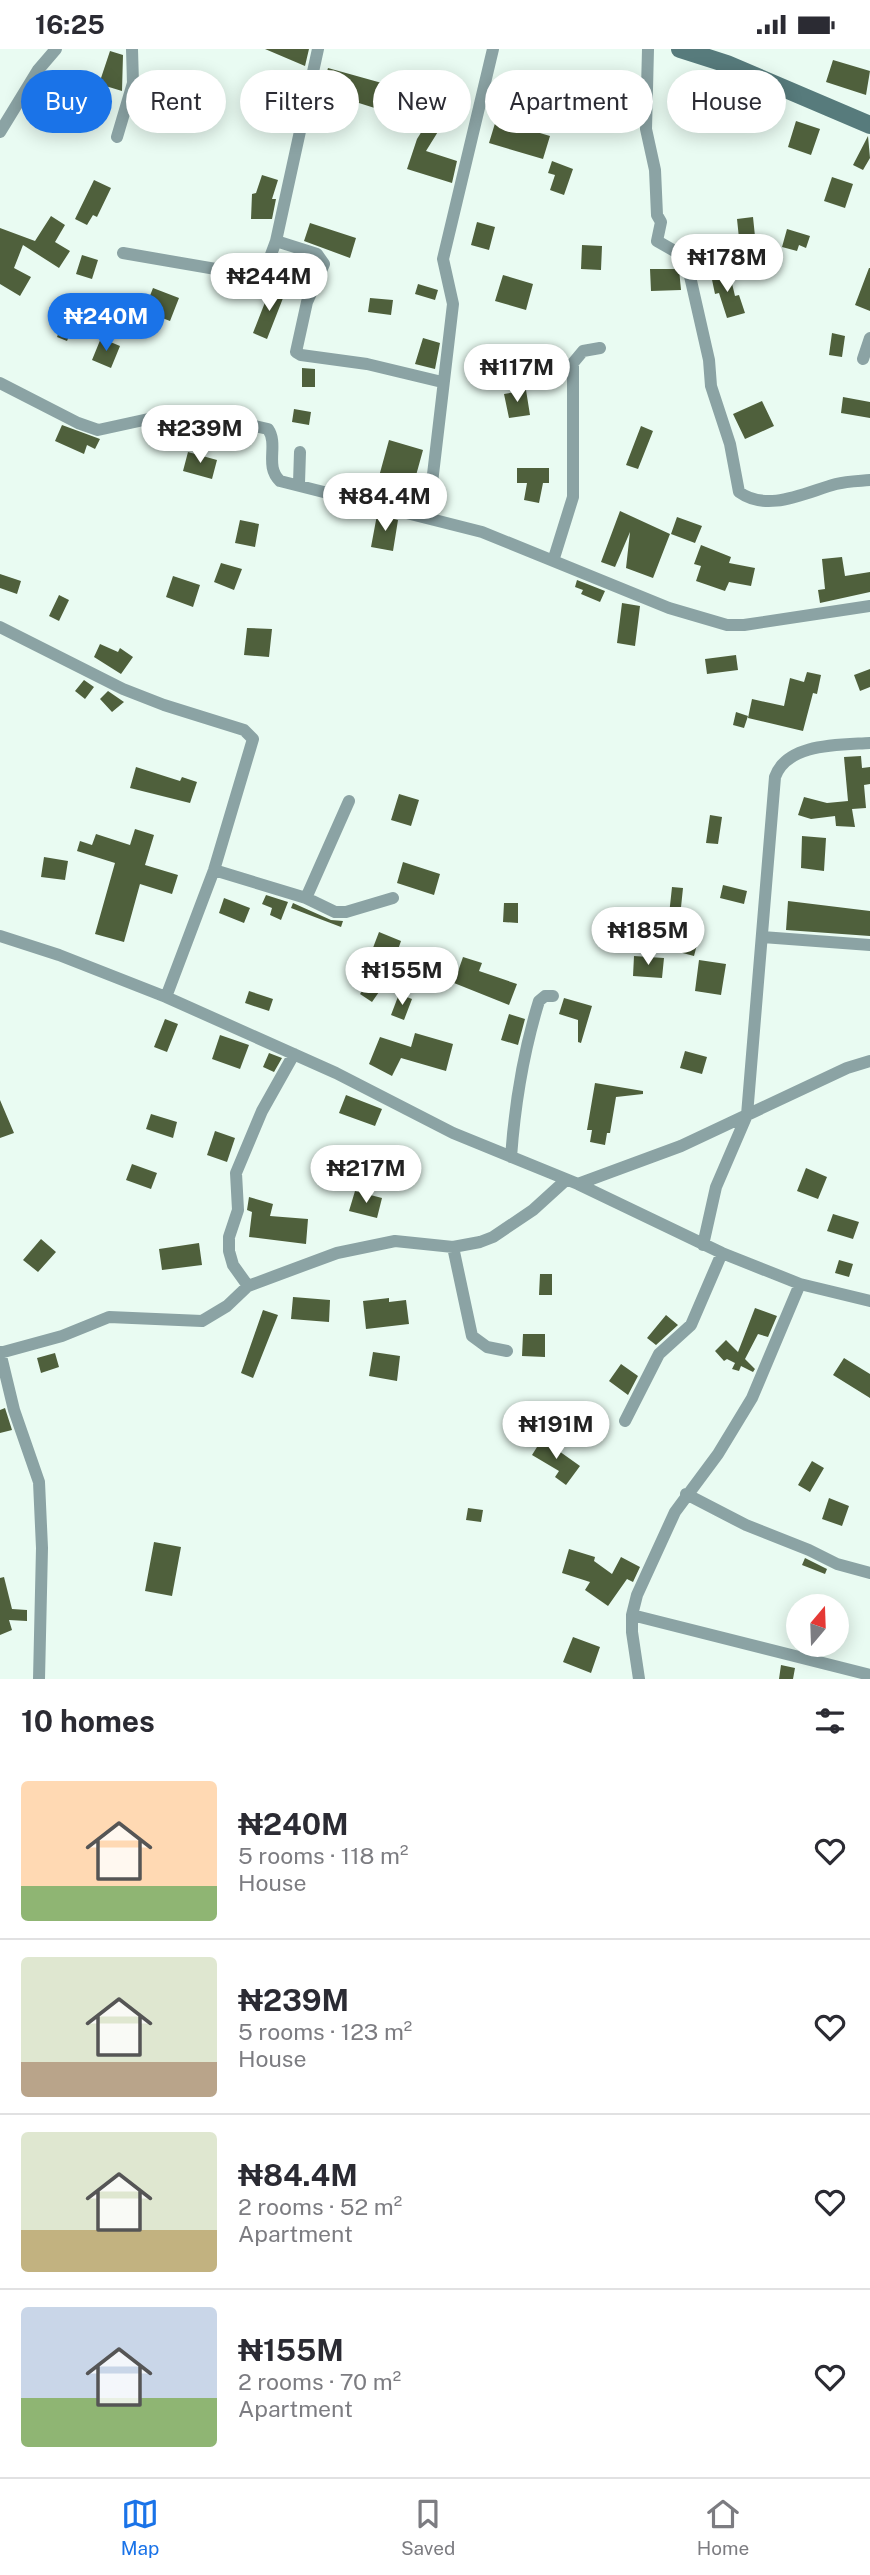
<!DOCTYPE html>
<meta charset="utf-8">
<style>
:root{--surface:#fff;--page:#f2f2f3;--text:#2b2b33;--muted:#7c7c81;--line:#e1e1e2;--accent:#1a73e8}
body{margin:0;font-family:"Public Sans",sans-serif;background:var(--page);color:var(--text);height:100vh;display:flex;flex-direction:column;font-size:26px;white-space:nowrap}
*{box-sizing:border-box;margin:0}
p{font-size:23px;color:var(--muted)}
.icon{flex:none;width:38px;height:38px;fill:none;stroke:currentColor;stroke-width:2;stroke-linecap:round;stroke-linejoin:round}
.map{position:relative;height:1630px;overflow:hidden}
.drawer{display:flex;flex-direction:column;background:var(--surface);flex:1}
.drawer>*{flex:none}
.banner{position:absolute;left:21px;top:21px;width:830px;height:63px;display:flex;gap:14px}
.needle{width:46px;rotate:19deg}
.fabs{position:absolute;left:786px;top:1545px;display:grid;gap:14px}
.fabs a{display:grid;place-items:center;width:63px;height:63px;border-radius:50%;background:var(--surface);box-shadow:0 4px 18px #0003;font-size:35px}
.price{position:absolute;translate:-50% -60px;padding:0 16px;border-radius:24px;background:#fff;color:#222;font-size:23px;line-height:46px;filter:drop-shadow(0 2px 4px #0008)}
.price::after{content:'';position:absolute;left:50%;top:42px;width:21px;height:16px;margin-left:-10px;background:inherit;clip-path:polygon(0 0,100% 0,50% 100%)}
.price.current{background:var(--accent);color:#fff}
ul{padding:0;list-style:none}
li{display:flex;align-items:center;gap:21px;height:175px;padding:0 21px}
li+li{border-top:2px solid var(--line)}
li span{display:grid;place-items:center;flex:none;width:196px;height:140px;border-radius:7px;color:#555}
li>.icon{margin-inline-start:auto}
span .icon{width:84px;height:84px;fill:#fffc;stroke-width:1}
li b{font-size:30px}
h2{display:flex;justify-content:space-between;align-items:center;height:84px;padding:0 21px;font-size:30px}
.tag{padding:0 24px;border-radius:32px;background:var(--surface);box-shadow:0 4px 18px #0003;font-size:24px;line-height:63px}
.tag.current{background:var(--accent);color:#fff}
.status{display:flex;justify-content:space-between;align-items:center;height:49px;padding:0 35px;background:var(--surface);direction:ltr}
.status svg{height:19px;fill:currentColor}
.dock{display:flex;justify-content:space-around;align-items:center;height:98px;border-top:2px solid var(--line);background:var(--surface);font-size:19px;color:var(--muted)}
.dock a{display:grid;justify-items:center;gap:4px}
.dock .current{color:var(--accent)}
.map>svg:first-child{display:block}
</style>
<div class="status"><b>16:25</b><svg viewBox="0 0 49 12"><path d="M0 12V9h3v3zM5 12V6h3v6zM10 12V3h3v9zM15 12V0h3v12zM26 1h20v11H26zM47 4h2v5h-2z"/></svg></div>
<div class="map">
<svg width="870" height="1630" viewBox="0 0 870 1630">
<rect width="100%" height="100%" fill="#e9fbf2"/>
<path fill="#4f603c" d="M265,0h44l-4,17z
M110,2l13,4 -1,36 -23,-7z
M833,11l37,11 -4,24 -40,-13z
M328,19l61,17 -8,25 -60,-19z
M432,66l12,7 -18,29 31,10 -5,22 -45,-14 10,-30z
M496,71l54,16 -7,23 -54,-16z
M796,72l24,8 -9,26 -23,-8z
M868,87l2,22 -7,12 -10,-5z
M552,112l21,8 -9,26 -14,-5 5,-15 -7,-2z
M262,126l16,5 -6,19h4l-4,20h-21l1,-25 4,-1z
M832,128l21,7 -8,24 -21,-7z
M94,131l17,8 -14,29 -4,-2 -6,10 -12,-6z
M51,167l14,9 -10,17 15,9 -11,17 -36,-23 -9,23 17,9 -11,19 -20,-12v-56l35,13z
M753,168l3,29 -16,2 -3,-29z
M477,173l18,5 -6,23 -18,-5z
M310,174l46,15 -6,20 -46,-17z
M787,180l23,7 -4,12 -7,-3 -2,6 -15,-4z
M582,196l20,1 -1,24 -20,-1z
M82,206l16,5 -6,19 -16,-5z
M869,219h1v43l-15,-6z
M650,220h29l2,21 -30,1z
M729,222l6,25 4,-1 6,18 -18,5 -8,-25 -4,1 -4,-19z
M503,226l30,9 -7,26 -31,-9z
M418,235l20,6 -3,10 -20,-6z
M271,238l14,6 -18,46 -14,-6z
M153,239l26,10 -9,23 -26,-10z
M370,249l23,2 -2,15 -23,-3z
M64,270l10,5 -7,17 -10,-4z
M832,284l13,3 -3,21 -13,-2z
M101,289l19,8 -9,22 -19,-8z
M423,289l17,5 -5,26 -20,-5z
M302,319l13,1v18h-13z
M526,341l4,25 -21,3 -5,-24z
M843,348l27,5v16l-29,-5z
M762,352l12,25 -29,13 -12,-25z
M294,360l17,3 -2,13 -17,-3z
M62,376l38,14 -5,10 -8,-4 -3,9 -29,-13z
M641,377l12,5 -15,38 -12,-4z
M389,391l34,10 -14,51 -34,-10z
M188,403l29,8 -5,19 -29,-8z
M517,419h32v15h-6l-4,20 -15,-3 3,-17h-10z
M620,462l50,23 -17,44 -27,-10 4,-36 -15,35 -14,-5z
M377,466l21,5 -5,31 -22,-4z
M677,468l25,9 -7,17 -24,-9z
M240,471l19,4 -4,23 -20,-4z
M701,496l30,12 -2,6 26,5 -4,18 -22,-4 -4,9 -29,-10 5,-15 -7,-2z
M842,508l3,19 25,-4v20l-50,11 -2,-13 7,-1 -3,-30z
M221,514l21,6 -8,21 -20,-8z
M0,525l21,7 -4,13 -17,-6z
M173,527l27,9 -7,22 -27,-10z
M577,531l28,11 -5,11 -19,-8 2,-4 -8,-3z
M59,546l10,5 -10,21 -10,-5z
M622,554l18,3 -5,40 -18,-3z
M247,579l25,1 -3,28 -25,-2z
M100,595l18,8 2,-4 13,9 -12,17 -27,-17z
M736,606l2,15 -31,4 -2,-15z
M870,620v18l-10,4 -6,-16z
M807,623l14,3 -4,19 -4,-1 -10,38 -55,-13 4,-19 32,7 6,-28 14,4z
M84,631l10,7 -9,12 -10,-8z
M108,642l16,11 -12,10 -12,-13z
M736,663l12,4 -4,12 -11,-3z
M861,707l1,12 8,-1v17l-6,1 2,23 -14,1 3,18 -19,-1 -1,-10 -24,3 -13,-4 6,-18 23,6 21,-2 -4,-44z
M136,718l44,14 2,-4 15,5 -7,21 -60,-15z
M399,745l20,6 -8,26 -20,-6z
M710,766l12,2 -4,27 -12,-1z
M135,780l19,6 -9,30 33,10 -6,19 -32,-10 -16,58 -29,-8 20,-71 -38,-12 3,-10 12,4 4,-11 34,11z
M802,787l24,2 -2,33 -23,-3z
M44,808l24,4 -3,19 -24,-3z
M403,813l37,12 -6,21 -37,-12z
M723,836l24,6 -3,13 -24,-6z
M672,838l11,1 -3,29 -11,-2z
M266,846l22,7 -7,18 -11,-5 2,-7 -10,-4z
M224,849l26,10 -6,15 -25,-10z
M788,852l82,10v25l-84,-6z
M293,854l38,17 12,1 -2,6 -50,-19z
M504,854h14v20l-15,-1z
M680,879l20,5 -6,23 -19,-5z
M379,883l22,9 -13,38 -16,23 -12,-8 25,-35 -14,-6z
M634,907l30,2 -2,20 -29,-2z
M463,908l19,6 -3,8 38,13 -8,21 -55,-22z
M699,911l27,4 -5,31 -26,-4z
M249,942l24,8 -4,12 -24,-8z
M399,945l13,5 -8,21 -13,-5z
M564,949l28,8 -11,37 -3,-1v-22l-19,-6z
M509,965l16,5 -7,26 -17,-5z
M165,970l13,5 -11,28 -13,-5z
M415,984l38,11 -7,27 -45,-13 -9,18 -23,-12 11,-27 31,10z
M220,986l29,10 -9,24 -28,-10z
M685,1002l22,6 -5,17 -22,-6z
M269,1004l13,5 -8,14 -11,-5z
M595,1034l48,8v3l-27,3 -6,36h-3l-2,12 -15,-3 2,-12h-5z
M346,1046l36,14 -7,17 -36,-13z
M0,1051l14,33 -14,5z
M151,1065l26,8 -4,16 -27,-9z
M215,1082l20,7 -8,24 -20,-7z
M132,1115l25,9 -6,16 -25,-9z
M806,1119l21,9 -9,22 -21,-8z
M355,1142l27,7 -5,20 -28,-7z
M249,1148l24,7 -3,12 38,3 -2,25 -57,-7 3,-25 -5,-2z
M833,1165l26,8 -6,17 -26,-8z
M41,1190l15,13 -18,20 -15,-12z
M199,1194l3,22 -40,5 -3,-21z
M839,1211l14,4 -4,13 -14,-4z
M540,1225h12v21h-13z
M293,1248l37,3 -1,22 -38,-3z
M389,1249v4l17,-2 3,24 -43,5 -3,-28z
M755,1259l22,8 -9,21 -10,-3 -13,25 10,10 -2,3 -12,-6 -2,5 -7,-2 3,-6 -8,-4 -3,2 -9,-10 11,-11 12,12z
M263,1261l15,5 -25,63 -12,-5z
M666,1266l12,10 -22,20 -9,-7z
M523,1285h22v23l-23,-1z
M373,1303l27,4 -3,25 -28,-5z
M55,1304l4,14 -18,6 -4,-15z
M844,1309l26,16v24l-37,-23z
M621,1315l17,12 -10,19 -19,-14z
M5,1359l7,22 -12,3v-23z
M542,1390l38,27 -14,19 -11,-8 4,-6 -27,-16z
M812,1412l12,7 -14,24 -12,-7z
M829,1449l20,8 -7,20 -20,-7z
M468,1459l15,2 -2,12 -15,-2z
M154,1493l27,5 -9,49 -27,-5z
M569,1500l26,8 -1,4 18,13 9,-17 19,10 -7,15 -6,-3 -19,27 -23,-16 5,-8 -28,-9z
M805,1509l22,11 -2,5 -23,-9z
M4,1528l8,32 15,1v11l-18,-1 3,10 -12,5v-57z
M573,1588l27,10 -9,26 -28,-11z
M781,1616l14,3 -2,11h-14z"/>
<g fill="none" stroke-linecap="round" stroke-linejoin="round">
<path stroke="#8ba3a4" stroke-width="12" d="M648,0l-2,80 9,41 2,45 4,7 -4,19 28,16 2,6 22,97 2,26 19,58 9,48c29,21 67,0 97,-8 11,-3 23,-3 34,-4
M0,83l38,-62 18,-21
M117,88l16,-54 -1,-34
M276,192l41,13 7,10 -17,38 -11,50 5,3 66,9 75,18
M123,204l116,20 18,-1 12,-12 7,-19 42,-192
M863,310l7,-21
M0,334l78,40 20,7 87,-19 83,18c11,16 -4,37 12,52l202,51 187,76 58,17h17l126,-19
M299,434l1,-31
M428,468l25,-213 -10,-45 50,-210
M554,509l19,-61v-134l10,-12 17,-3
M0,578l123,62 41,16 80,25 9,9 -39,131 -48,127
M214,821l92,28 29,14h11l47,-14
M306,849l43,-97
M0,887l59,19 107,42 170,76 117,60 125,51 144,69 78,31 70,17
M762,888l108,8
M511,1108c4,-55 12,-104 28,-156l6,-5h8
M578,1135l103,-38 166,-78 23,-7
M703,1196l13,-58 31,-72 28,-338c12,-34 64,-32 95,-34
M453,1198l19,89 15,11 20,4
M248,1237l-15,-21 -4,-14v-14l9,-27 -2,-37 26,-62 32,-57
M0,1303l14,58 25,72 3,66 -3,131
M0,1304l62,-17 47,-19 93,4 25,-15 21,-20 89,-33 58,-12 58,6 27,-5 13,-5 40,-27 33,-30
M625,1372l34,-67 32,-29 31,-72
M686,1445l60,31 63,25 28,14 33,9
M632,1566l238,60
M639,1630l-7,-47v-17l5,-20 38,-83 43,-58 34,-56 48,-114"/>
<path stroke="#577b7c" stroke-width="18" d="M680,0l47,15 143,61"/>
</g>
</svg>
<div class="fabs">
<a><svg class="needle" viewBox="-14 -14 28 28"><path d="M0-13l5 13h-10z" fill="#e53935"/><path d="M0 13l5-13h-10z" fill="#7c7c81"/></svg></a>
</div>
<b class="price" style="left:727px;top:245px">₦178M</b>
<b class="price" style="left:269px;top:264px">₦244M</b>
<b class="price current" style="left:106px;top:304px">₦240M</b>
<b class="price" style="left:517px;top:355px">₦117M</b>
<b class="price" style="left:200px;top:416px">₦239M</b>
<b class="price" style="left:385px;top:484px">₦84.4M</b>
<b class="price" style="left:648px;top:918px">₦185M</b>
<b class="price" style="left:402px;top:958px">₦155M</b>
<b class="price" style="left:366px;top:1156px">₦217M</b>
<b class="price" style="left:556px;top:1412px">₦191M</b>
<div class="banner">
<a class="tag current">Buy</a>
<a class="tag">Rent</a>
<a class="tag">Filters</a>
<a class="tag">New</a>
<a class="tag">Apartment</a>
<a class="tag">House</a>
</div>
</div>
<section class="drawer">
<h2>10 homes<svg class="icon" aria-label="filters" viewBox="0 0 24 24"><path d="M4 7h16M4 17h16"/><circle cx="9" cy="7" r="2"/><circle cx="15" cy="17" r="2"/></svg></h2>
<ul>
<li><span style="background:linear-gradient(#ffd9b3 75%,#8fb573 0)"><svg class="icon" aria-label="home" viewBox="0 0 24 24"><path d="M3 11l9-7 9 7M6 9v11h12V9"/></svg></span><div><b>₦240M</b><p>5 rooms · 118 m²</p><p>House</p></div><svg class="icon" aria-label="heart" viewBox="0 0 24 24"><path d="M12 20l-8-8c-3-5 5-10 8-4 3-6 11-1 8 4z"/></svg></li>
<li><span style="background:linear-gradient(#dfe7d0 75%,#b9a48a 0)"><svg class="icon" aria-label="home" viewBox="0 0 24 24"><path d="M3 11l9-7 9 7M6 9v11h12V9"/></svg></span><div><b>₦239M</b><p>5 rooms · 123 m²</p><p>House</p></div><svg class="icon" aria-label="heart" viewBox="0 0 24 24"><path d="M12 20l-8-8c-3-5 5-10 8-4 3-6 11-1 8 4z"/></svg></li>
<li><span style="background:linear-gradient(#dfe7d0 70%,#c2b280 0)"><svg class="icon" aria-label="home" viewBox="0 0 24 24"><path d="M3 11l9-7 9 7M6 9v11h12V9"/></svg></span><div><b>₦84.4M</b><p>2 rooms · 52 m²</p><p>Apartment</p></div><svg class="icon" aria-label="heart" viewBox="0 0 24 24"><path d="M12 20l-8-8c-3-5 5-10 8-4 3-6 11-1 8 4z"/></svg></li>
<li><span style="background:linear-gradient(#c9d6e8 65%,#8fb573 0)"><svg class="icon" aria-label="home" viewBox="0 0 24 24"><path d="M3 11l9-7 9 7M6 9v11h12V9"/></svg></span><div><b>₦155M</b><p>2 rooms · 70 m²</p><p>Apartment</p></div><svg class="icon" aria-label="heart" viewBox="0 0 24 24"><path d="M12 20l-8-8c-3-5 5-10 8-4 3-6 11-1 8 4z"/></svg></li>
</ul>
</section>
<nav class="dock">
<a class="current"><svg class="icon" aria-label="map" viewBox="0 0 24 24"><path d="M3 6l6-2 6 2 6-2v14l-6 2-6-2-6 2zM9 4v14M15 6v14"/></svg>Map</a>
<a><svg class="icon" aria-label="saved" viewBox="0 0 24 24"><path d="M7 4h10v16l-5-4-5 4z"/></svg>Saved</a>
<a><svg class="icon" aria-label="home" viewBox="0 0 24 24"><path d="M3 11l9-7 9 7M6 9v11h12V9"/></svg>Home</a>
</nav>
